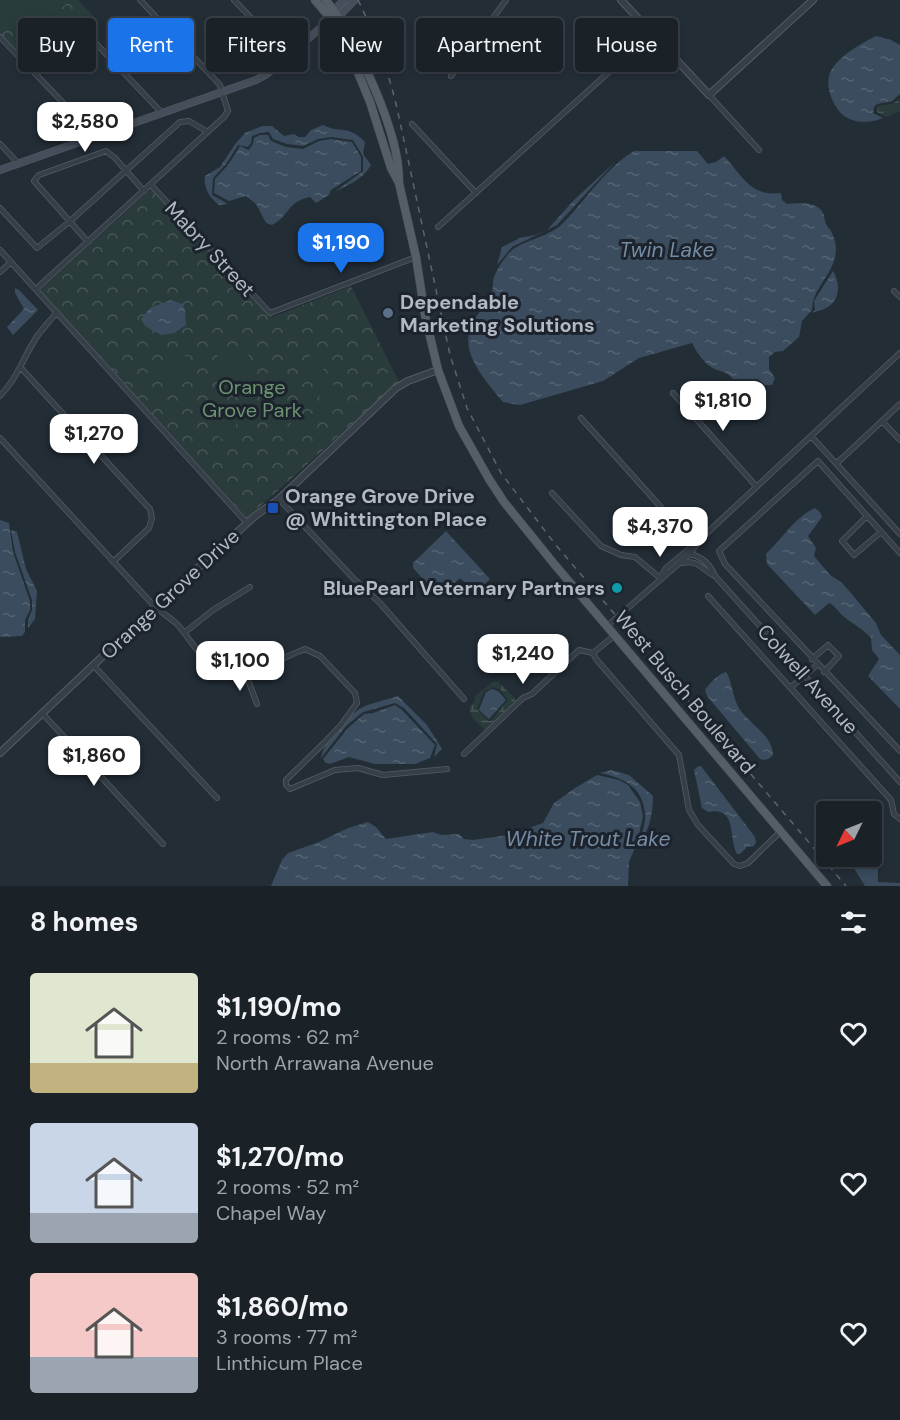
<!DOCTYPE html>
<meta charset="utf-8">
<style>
:root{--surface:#1a2228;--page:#232a30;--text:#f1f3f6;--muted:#9fa4a8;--line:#383f45;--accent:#1a73e8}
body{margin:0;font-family:"DM Sans",sans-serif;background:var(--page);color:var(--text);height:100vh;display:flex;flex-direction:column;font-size:22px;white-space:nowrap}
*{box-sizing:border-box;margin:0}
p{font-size:20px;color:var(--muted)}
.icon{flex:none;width:33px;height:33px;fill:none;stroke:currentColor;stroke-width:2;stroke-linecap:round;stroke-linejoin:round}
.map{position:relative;height:886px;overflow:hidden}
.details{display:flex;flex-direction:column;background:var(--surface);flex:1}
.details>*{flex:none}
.top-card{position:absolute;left:18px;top:18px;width:864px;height:54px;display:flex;gap:12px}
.needle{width:39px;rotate:227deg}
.fabs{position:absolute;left:816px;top:801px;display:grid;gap:12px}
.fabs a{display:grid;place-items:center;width:66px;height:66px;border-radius:6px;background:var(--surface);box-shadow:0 3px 9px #0003,0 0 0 2px var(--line);font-size:30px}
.price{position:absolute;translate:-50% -51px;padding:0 14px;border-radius:12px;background:#fff;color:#222;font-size:20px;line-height:39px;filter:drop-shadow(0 2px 3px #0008)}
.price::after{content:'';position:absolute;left:50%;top:36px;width:18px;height:14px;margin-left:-9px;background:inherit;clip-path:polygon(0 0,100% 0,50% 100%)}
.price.active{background:var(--accent);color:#fff}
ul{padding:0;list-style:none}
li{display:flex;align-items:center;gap:18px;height:150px;padding:0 30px}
li span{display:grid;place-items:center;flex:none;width:168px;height:120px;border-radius:6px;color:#555}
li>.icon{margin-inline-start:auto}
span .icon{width:72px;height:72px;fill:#fffc;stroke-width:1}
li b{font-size:26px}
h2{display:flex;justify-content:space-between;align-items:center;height:72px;padding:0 30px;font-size:26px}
.pill{padding:0 21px;border-radius:6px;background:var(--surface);box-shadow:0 3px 9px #0003,0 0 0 2px var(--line);font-size:21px;line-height:54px}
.pill.active{background:var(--accent);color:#fff}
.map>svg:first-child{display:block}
</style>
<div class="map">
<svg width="900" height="886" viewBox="0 0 900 886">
<defs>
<pattern id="wetland-marsh" width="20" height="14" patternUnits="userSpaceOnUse" patternTransform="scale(1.5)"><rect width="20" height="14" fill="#293c3b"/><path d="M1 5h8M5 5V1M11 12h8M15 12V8" fill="none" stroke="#465656"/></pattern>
<pattern id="park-crowns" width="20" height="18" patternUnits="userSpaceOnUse" patternTransform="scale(1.5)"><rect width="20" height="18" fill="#293c3b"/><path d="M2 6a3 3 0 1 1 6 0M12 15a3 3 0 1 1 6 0" fill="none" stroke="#465656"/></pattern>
<pattern id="water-ripples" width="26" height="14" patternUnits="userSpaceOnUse" patternTransform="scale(1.5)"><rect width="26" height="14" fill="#3a4c5e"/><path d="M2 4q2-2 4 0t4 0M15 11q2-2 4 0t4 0" fill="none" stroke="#546473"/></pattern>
</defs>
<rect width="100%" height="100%" fill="#232d36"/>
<path fill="url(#wetland-marsh)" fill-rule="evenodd" d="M900,99v12l-14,6 -9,-5 1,-6 14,-2z
M493,682h5l17,16v3l-30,29 -12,-12 -4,-10 5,-6 1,-6zM493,687l7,2 8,11 -17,21h-3l-11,-12 7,-18z"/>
<path fill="url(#park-crowns)" d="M0,0h78l19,20 -60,56 -37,-39z
M152,188l121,129 78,-31 48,96 -152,136 -207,-228z"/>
<path fill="#293c3b" d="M0,0h71l-48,41 -7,-5 -16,-20z
M148,211l8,9 -15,14 -8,-10z
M234,345c16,6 22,19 16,36h-34l2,-32z
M312,354l9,7 3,8 -15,13 -10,-17z
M188,356l2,1 -3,23c-16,6 -28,-8 -20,-23z
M331,383l11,8v11l-6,7 -17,-11z
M214,414h23l-2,24 -13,1c-10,-6 -12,-14 -8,-25z
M296,417l9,6 2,6 -6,13 -17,-10z"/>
<path fill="url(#water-ripples)" d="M876,36l15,4 9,5v49l-8,7 -15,3 -3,3 -1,6 10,5c-11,5 -29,6 -40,-3 -11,-9 -20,-33 -11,-46 10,-15 28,-25 44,-33z
M323,125c17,9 25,-1 42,17l-2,12 8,11c-9,16 -25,20 -39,29l31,-23v-15l-10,-16 -22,-3 -13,2 -15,7 -16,-2 -14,-5 -4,-7 -9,1 -8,3 -1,7 -3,4 -10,-2 -12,19 -13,14 -1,17 16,9 -9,1c-9,-7 -16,-17 -14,-29l15,-9 16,-24 9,-10 17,-7h10l12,10 10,-2 5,3h6l6,-7z
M260,135h8l3,6 15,6 17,2 16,-8 12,-2 21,3 9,15v14l-30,19 -2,5 -13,8 -6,-6c-24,5 -20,19 -38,28l-6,-2 -10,-19 -10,-8 -17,5 -15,-8 1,-14 13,-14 12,-19 9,4 4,-6 1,-6z
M634,151h63l11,13 8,-2 8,-6c18,19 26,41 57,37l1,7 5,4c10,-1 28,-3 35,7 3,4 2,9 4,13 1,3 4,5 5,7 18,35 -19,51 -19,79l-10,11 -3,16 -16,14 -8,1 -6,5v12l6,9 -3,7h-7l-7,-6h-25c-8,-9 -14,-7 -22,-12 -8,-5 -15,-16 -19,-24l-53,15 -36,23 -83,24 -17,-3c-18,-22 -46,-51 -30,-80 5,-10 14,-17 18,-27 3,-5 1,-12 3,-18 3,-8 11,-20 17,-26 9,-9 38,-15 49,-25 25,-24 44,-57 74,-75z
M615,162l-58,63 -45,22 -15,18 5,-18 18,-9 15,-3 12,-5 28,-31z
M833,271c7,11 8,30 -7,37 -5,3 -9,3 -14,5l3,-3 -1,-9z
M15,288l4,2 19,20 -25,25 -6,-8 17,-18 -9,-16z
M171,300l11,4 3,6 1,15 -12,8 -13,2 -16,-9 -4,-7 9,-11z
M815,508l5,4 2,5 -14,19 8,12 -2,8 16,19 11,7 9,10 26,31 5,12 19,20v54l-32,-33 11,-17 -7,-9 -1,-12c-8,-9 -18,-14 -27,-21 -6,-5 -8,-11 -15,-14l-14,12 -48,-51 -1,-10c16,-15 29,-37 49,-46z
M0,520l9,3 4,29 17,49v9l-5,10v12l-3,4 -22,1z
M11,530l6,2 9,37 11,22 -2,28 -7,9v-8l4,-10v-10l-17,-48z
M446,531l44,48 -14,13 -16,-14 -21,19 -26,-29v-5z
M726,672c6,7 6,27 15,39 10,14 32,25 32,44 -4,4 -7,6 -13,4l-53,-63 -2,-6c5,-7 13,-16 21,-18z
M492,689l6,2 8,9 -17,19 -10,-9 7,-18z
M398,696l29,29 15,24 -8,8 3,-13 -33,-36 -9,-5 -32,9 -17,14 -25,32c2,-14 22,-37 33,-45 11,-10 30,-12 44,-17z
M395,705l7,5 33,35 -5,13 -15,6h-40l-26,-7 -19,7 -5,-2 -2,-3 25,-31 16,-14 9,-1z
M701,766l54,71 1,5 -2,4 -7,1 -7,7h-3c-9,-16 1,-48 -29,-42l-6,-4 -8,-38 3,-3z
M611,770l18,5 24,21c0,16 -3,33 -13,46 2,-9 6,-20 5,-28 -2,-28 -22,-36 -45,-41z
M597,775l22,5 9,5 12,17 3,14 -6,27 -8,19 -1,24h-357l11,-26 6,-7 31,-11 29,-14 20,-6 8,5 10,12 47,-7 8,3 18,-1 5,5 9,1 36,-5 34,-12 11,-20 21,-15z
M872,827l5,3 1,52 22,1v3h-35l-18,-29 25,-1z"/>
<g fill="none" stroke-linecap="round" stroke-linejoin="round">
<defs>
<path id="minor" d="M234,0l54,57
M89,36l73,77
M0,37l95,99
M451,76l55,-76
M709,95l50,55
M412,124l64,69
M0,144l18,19
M151,185l119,128 146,-56
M0,208l37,40 32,-26 111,-100 9,-1 19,11
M438,227l214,-194
M88,242l-54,-61 5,-6 67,-24 9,7 29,33
M0,250l247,273
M0,272l11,-10
M36,289l188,-172 4,-6 -8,-26 -80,-85
M894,291l6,6
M21,368l129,141 2,9 -3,10 -36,34
M673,393l83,93
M0,396c17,-17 23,-38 36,-58 6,-9 14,-17 21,-26
M900,404l-18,17 18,19
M581,418l113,126
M811,436l89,98
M0,438l155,169c7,6 16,11 22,17 14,15 30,48 53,50 18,1 57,-18 75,-25l15,7 35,37 2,10 -16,22 -16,17 -39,38v5l4,4 45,-19 23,-2 25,7 64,-6
M837,463l45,-42
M552,493l49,53 20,9 14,2 25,21
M279,499l76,81 24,22 85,97
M867,516l-25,25 12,14 27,-23
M900,553l-82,-92 -99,90 6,13 175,187
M689,554c12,2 21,10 26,22
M682,563c16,-4 20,7 33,13l185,206
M660,578l6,-10 30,-25
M708,596l183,204 3,14 6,5
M607,626l83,-72 8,-12 10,-10 192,-179
M184,633l29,-23 37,-23
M593,653l3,6 83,96 10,55 9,15 36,39 6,2 8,-3 33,-32
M593,653l22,-18
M812,659l16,-14 11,11 -15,16
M93,665l124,133
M245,672l12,32
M791,687l26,-22
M42,713l121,131
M464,754l59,-56 9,-4 47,-44 14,3"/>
<path id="tertiary" d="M621,0l88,95 104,-95
M0,753l155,-146 100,-91 24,-17 117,-111 12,-7 30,-11"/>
<path id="secondary" d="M333,14l1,-4 10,-10
M0,170l256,-90 11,-6 64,-55 7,-2 17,-17"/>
<path id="primary" d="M315,0l16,19 23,44 16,39 21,66 8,15 17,74 9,58 13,55 21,56 30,53 15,23 51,63 272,321
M326,0c30,40 74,132 73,182"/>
</defs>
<use href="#minor" stroke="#545c65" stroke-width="6"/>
<use href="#tertiary" stroke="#545c65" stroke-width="8"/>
<use href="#secondary" stroke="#545c65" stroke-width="8"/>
<use href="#primary" stroke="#404750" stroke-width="9"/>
<use href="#minor" stroke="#363e47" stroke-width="4.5"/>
<use href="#tertiary" stroke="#363e47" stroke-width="6"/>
<use href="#secondary" stroke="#454e5a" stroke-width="7"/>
<use href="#primary" stroke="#545e67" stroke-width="8"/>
<path stroke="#5b6570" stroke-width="1.5" stroke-dasharray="6 6" stroke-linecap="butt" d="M358,0c17,35 30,70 39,108l53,247 17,53 34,65 54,71 291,342"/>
</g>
<circle fill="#5c6f8a" stroke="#1c232c" stroke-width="2" cx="388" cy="313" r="6"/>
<rect fill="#1a4fb4" stroke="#1c232c" stroke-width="2" x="267" y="502" width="12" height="12" rx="3"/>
<circle fill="#0f9aa8" stroke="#1c232c" stroke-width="2" cx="617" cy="588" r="6"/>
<g text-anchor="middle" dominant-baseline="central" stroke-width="6" stroke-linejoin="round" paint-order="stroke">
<g font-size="20" fill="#b1b9c3" stroke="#1c232c">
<text transform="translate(210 249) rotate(47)">Mabry Street</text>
<text transform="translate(170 594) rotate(-43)">Orange Grove Drive</text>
<text transform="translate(808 679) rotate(48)">Colwell Avenue</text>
<text transform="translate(685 692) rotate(50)">West Busch Boulevard</text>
</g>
<g font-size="20" font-weight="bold" fill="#b1b9c3" stroke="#1c232c" text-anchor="start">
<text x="400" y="302">Dependable<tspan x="400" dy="23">Marketing Solutions</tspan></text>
<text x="285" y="496">Orange Grove Drive<tspan x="285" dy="23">@ Whittington Place</tspan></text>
<text x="605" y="588" text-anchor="end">BluePearl Veternary Partners</text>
</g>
<g font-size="20" fill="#6b9271" stroke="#1c232c">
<text x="252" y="387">Orange<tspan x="252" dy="23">Grove Park</tspan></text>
</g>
<g font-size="21" font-style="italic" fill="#758ca4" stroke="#1c232c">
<text x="667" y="250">Twin Lake</text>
<text x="588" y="839">White Trout Lake</text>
</g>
</g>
</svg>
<div class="fabs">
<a><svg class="needle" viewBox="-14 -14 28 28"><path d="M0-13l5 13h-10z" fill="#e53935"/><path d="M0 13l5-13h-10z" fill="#9fa4a8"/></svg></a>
</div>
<b class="price" style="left:85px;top:153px">$2,580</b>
<b class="price active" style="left:341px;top:274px">$1,190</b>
<b class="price" style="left:723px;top:432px">$1,810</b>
<b class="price" style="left:94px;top:465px">$1,270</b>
<b class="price" style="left:660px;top:558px">$4,370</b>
<b class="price" style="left:523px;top:685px">$1,240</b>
<b class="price" style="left:240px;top:692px">$1,100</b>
<b class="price" style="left:94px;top:787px">$1,860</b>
<div class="top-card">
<a class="pill">Buy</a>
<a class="pill active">Rent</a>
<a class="pill">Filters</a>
<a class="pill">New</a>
<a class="pill">Apartment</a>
<a class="pill">House</a>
</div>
</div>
<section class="details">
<h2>8 homes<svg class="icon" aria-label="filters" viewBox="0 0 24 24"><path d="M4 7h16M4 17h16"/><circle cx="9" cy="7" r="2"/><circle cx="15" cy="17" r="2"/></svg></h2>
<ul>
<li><span style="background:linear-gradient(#dfe7d0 75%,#c2b280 0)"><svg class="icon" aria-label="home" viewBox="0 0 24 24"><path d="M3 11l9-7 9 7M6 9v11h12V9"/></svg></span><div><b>$1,190/mo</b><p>2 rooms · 62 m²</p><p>North Arrawana Avenue</p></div><svg class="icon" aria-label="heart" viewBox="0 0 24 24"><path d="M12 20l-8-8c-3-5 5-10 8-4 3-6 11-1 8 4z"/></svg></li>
<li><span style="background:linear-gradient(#c9d6e8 75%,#9aa5b1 0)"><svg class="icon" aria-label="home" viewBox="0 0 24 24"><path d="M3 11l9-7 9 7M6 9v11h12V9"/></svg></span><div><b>$1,270/mo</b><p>2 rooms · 52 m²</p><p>Chapel Way</p></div><svg class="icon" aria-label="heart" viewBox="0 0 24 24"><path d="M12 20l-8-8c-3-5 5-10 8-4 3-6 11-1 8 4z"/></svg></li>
<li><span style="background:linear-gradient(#f6c9c9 70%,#9aa5b1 0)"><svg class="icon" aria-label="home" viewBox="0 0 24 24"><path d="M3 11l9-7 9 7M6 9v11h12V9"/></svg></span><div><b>$1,860/mo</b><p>3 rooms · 77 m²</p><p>Linthicum Place</p></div><svg class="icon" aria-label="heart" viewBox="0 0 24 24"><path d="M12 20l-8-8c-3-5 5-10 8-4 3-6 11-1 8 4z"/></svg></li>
</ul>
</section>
